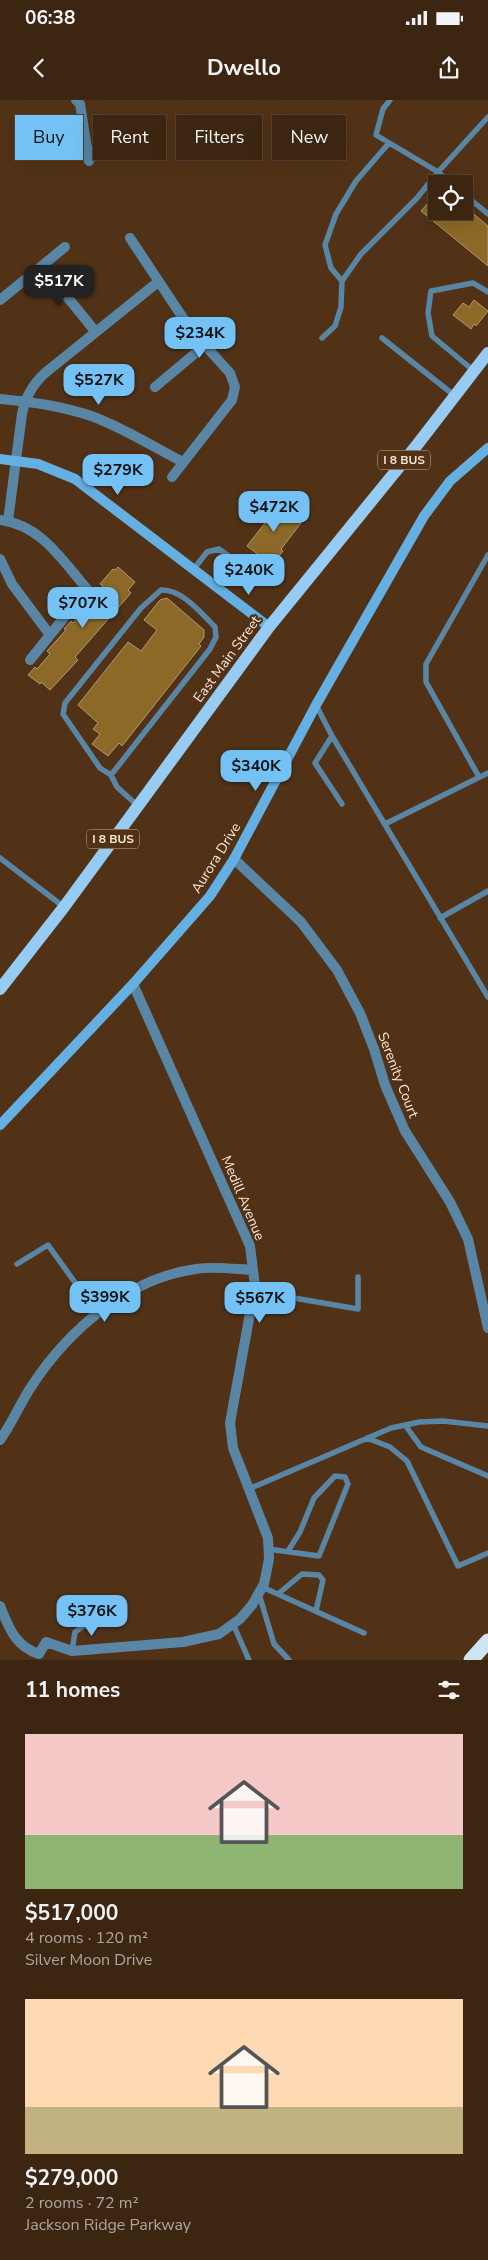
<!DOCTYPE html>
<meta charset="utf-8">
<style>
:root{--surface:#3d2611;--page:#48321f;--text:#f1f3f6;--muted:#ada59f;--line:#564331;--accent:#73c1f5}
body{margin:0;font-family:"Nunito Sans",sans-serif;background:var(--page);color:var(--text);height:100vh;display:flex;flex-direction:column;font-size:19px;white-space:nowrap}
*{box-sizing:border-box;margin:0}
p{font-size:16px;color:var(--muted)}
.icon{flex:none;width:28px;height:28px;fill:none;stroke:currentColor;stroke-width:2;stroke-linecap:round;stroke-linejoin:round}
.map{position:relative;height:1560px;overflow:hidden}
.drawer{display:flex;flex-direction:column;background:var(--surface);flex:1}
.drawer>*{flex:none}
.hud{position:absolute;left:15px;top:15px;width:459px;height:45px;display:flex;gap:10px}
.fabs{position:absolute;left:428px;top:75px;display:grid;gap:10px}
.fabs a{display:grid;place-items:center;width:45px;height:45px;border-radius:0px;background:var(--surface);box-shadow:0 5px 20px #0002,0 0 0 1px var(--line);font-size:25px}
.price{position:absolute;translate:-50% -42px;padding:0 11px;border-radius:10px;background:var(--accent);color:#111;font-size:16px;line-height:32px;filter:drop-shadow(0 1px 2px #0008)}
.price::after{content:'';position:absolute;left:50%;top:30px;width:15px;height:11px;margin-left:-8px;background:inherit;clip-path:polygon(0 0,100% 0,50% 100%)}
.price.active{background:#222;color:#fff}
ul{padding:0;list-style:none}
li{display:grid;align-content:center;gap:10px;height:265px;padding:0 25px}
li span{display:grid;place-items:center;height:155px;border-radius:0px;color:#555}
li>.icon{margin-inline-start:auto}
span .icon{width:90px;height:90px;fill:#fffc;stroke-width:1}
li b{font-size:21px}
h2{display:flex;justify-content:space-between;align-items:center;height:60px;padding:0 25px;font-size:21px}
.chip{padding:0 18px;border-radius:0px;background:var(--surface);box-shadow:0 5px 20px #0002,0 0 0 1px var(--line);font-size:18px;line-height:45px}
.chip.active{background:var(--accent);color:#111}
.status{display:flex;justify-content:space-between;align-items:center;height:35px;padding:0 25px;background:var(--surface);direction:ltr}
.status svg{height:14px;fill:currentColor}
header{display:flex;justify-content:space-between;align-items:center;height:65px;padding:0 25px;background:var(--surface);font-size:22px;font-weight:700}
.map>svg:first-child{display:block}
</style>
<div class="status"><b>06:38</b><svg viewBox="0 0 49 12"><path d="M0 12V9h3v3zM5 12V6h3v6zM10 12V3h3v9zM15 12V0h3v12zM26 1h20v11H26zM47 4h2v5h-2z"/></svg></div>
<header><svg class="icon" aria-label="back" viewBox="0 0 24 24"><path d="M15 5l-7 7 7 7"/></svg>Dwello<svg class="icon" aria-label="share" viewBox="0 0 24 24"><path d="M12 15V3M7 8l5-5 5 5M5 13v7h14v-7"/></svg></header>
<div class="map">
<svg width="488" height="1560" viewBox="0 0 488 1560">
<rect width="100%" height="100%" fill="#513217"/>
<path fill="#8c6926" stroke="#b19a73" d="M436,94v17h28v-5l24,20v40l-67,-55z
M474,200l14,11 -12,15 -2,-2 -3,5 -18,-14 10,-12 6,4z
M272,401l29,22 -20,26 2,2 -11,14 -25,-19 22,-28 -7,-5z
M118,467l17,15 -7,8 3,3 -56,64 3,3 -28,30 -9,-8 -1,2 -12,-9 7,-8 2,2 13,-15 -3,-3 19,-21 -2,-1 7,-8 2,2 12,-14 -3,-2 7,-8 2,2 12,-15 -3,-2 13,-15 2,1z
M167,498l37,32v7l-5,7 2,2 -79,100 -3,-3 -11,13 -16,-12 8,-10 -7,-5 5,-6 -20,-18 50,-63 13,9 16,-21 -13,-10 16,-20z"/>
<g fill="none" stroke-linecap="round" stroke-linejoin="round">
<path stroke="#5986a5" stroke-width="5.5" d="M390,0l-7,9 -7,26 62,37 50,-55
M464,94l24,20
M342,181l-11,-13 -6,-23 11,-31 20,-33 33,-38
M322,238l13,-12 6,-19 1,-26 19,-27 56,-56 21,-26 14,12
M382,238l73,58
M474,271l-42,-35 -4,-23 3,-22 42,-8 15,9
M193,470l14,-18 12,-3 39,28
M316,605l16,31 156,261
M332,636l-17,27 27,41
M111,675l99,-126 6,-12 -1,-10c-14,-14 -33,-38 -54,-37l-20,18 -76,95 -2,11 37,54 11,7 6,12 21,19
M479,677l-53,-95v-18l62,-109
M385,724l103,-51
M0,758l64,49
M440,818l48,-27
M17,1164l31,-19 49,68
M255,1186l33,11 70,12v-32
M405,1325l16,22 67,29
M367,1338l23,9 17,14 51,105 30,-13
M249,1389l142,-61 29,-6 23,-1 45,5
M268,1449l51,7 29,-72 -3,-7 -10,-1 -21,22 -14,34 -12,19
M262,1487l102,46
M259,1494l15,50 15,16
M278,1494l24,-20 17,1 4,5 -7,31
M233,1524l16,36
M72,1551l3,-19 17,-12 8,-11"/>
<path stroke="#5986a5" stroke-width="10" d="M76,0l4,4 9,57
M130,138l61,92 39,43 5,14 -3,13 -60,77
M42,166l53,65
M0,200l65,-53
M155,287l49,-41
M0,299c32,3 63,7 94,18 31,12 60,30 89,45
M0,420c41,5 62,40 87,69l-57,71
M8,421l14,-107c3,-16 11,-30 23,-41l113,-91
M0,459l12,25 38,51
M234,759l67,63 36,48 23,43 14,36 11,36 20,46 45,71 18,37 20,89
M0,1340c12,-17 20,-36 31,-53 37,-57 97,-109 165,-118 19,-3 38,0 57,1
M0,1506c9,22 15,40 39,48l7,-12 26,9 111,-9 36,-8 21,-15 12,-14 12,-21 5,-25 -1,-21 -35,-90 -3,-25 25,-137 -5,-40 -117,-262"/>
<path stroke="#65b0e2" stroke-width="10" d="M0,359l38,5 37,15 194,148
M0,1025l133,-141 77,-88 24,-37 82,-154 108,-189 26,-35 38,-33"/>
<path stroke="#96ccf3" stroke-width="12" d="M0,889l64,-82 205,-280 148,-182 71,-92"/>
<path stroke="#cee3f3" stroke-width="15" d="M471,1560l17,-19"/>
</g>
<g text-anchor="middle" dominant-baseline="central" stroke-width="4.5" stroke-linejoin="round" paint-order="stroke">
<g fill="#513217" stroke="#c7b19d" stroke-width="1">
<rect x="378" y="350.5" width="52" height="19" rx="4"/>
<rect x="87" y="729.5" width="52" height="19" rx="4"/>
</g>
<g font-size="12" font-weight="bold" fill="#fae7d7">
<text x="404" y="360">I 8 BUS</text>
<text x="113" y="739">I 8 BUS</text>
</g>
<g font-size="14" fill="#fae7d7" stroke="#513217">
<text transform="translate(227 559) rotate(-54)">East Main Street</text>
<text transform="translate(216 758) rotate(-58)">Aurora Drive</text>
<text transform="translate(398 975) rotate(69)">Serenity Court</text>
<text transform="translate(243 1098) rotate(67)">Medill Avenue</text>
</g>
</g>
</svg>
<div class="fabs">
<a><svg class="icon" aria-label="locate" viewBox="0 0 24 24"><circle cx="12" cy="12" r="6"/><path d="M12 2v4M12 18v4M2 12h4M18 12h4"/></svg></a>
</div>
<b class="price active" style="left:59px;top:207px">$517K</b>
<b class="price" style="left:200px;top:259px">$234K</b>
<b class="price" style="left:99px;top:306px">$527K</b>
<b class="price" style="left:118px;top:396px">$279K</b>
<b class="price" style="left:274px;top:433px">$472K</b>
<b class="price" style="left:249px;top:496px">$240K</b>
<b class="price" style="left:83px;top:529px">$707K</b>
<b class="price" style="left:256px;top:692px">$340K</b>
<b class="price" style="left:105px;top:1223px">$399K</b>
<b class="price" style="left:260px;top:1224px">$567K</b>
<b class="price" style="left:92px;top:1537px">$376K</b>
<div class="hud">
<a class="chip active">Buy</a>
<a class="chip">Rent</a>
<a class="chip">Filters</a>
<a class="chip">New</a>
</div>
</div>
<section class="drawer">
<h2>11 homes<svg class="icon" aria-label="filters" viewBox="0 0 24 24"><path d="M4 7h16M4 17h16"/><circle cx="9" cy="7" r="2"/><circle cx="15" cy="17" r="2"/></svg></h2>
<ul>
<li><span style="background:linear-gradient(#f6c9c9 65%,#8fb573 0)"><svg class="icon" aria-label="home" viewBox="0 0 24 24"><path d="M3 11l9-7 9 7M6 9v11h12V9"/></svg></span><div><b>$517,000</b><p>4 rooms · 120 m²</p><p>Silver Moon Drive</p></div></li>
<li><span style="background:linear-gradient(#ffd9b3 70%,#c2b280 0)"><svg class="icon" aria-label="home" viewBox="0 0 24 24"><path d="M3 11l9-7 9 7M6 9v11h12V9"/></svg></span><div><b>$279,000</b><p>2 rooms · 72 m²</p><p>Jackson Ridge Parkway</p></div></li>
</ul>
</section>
